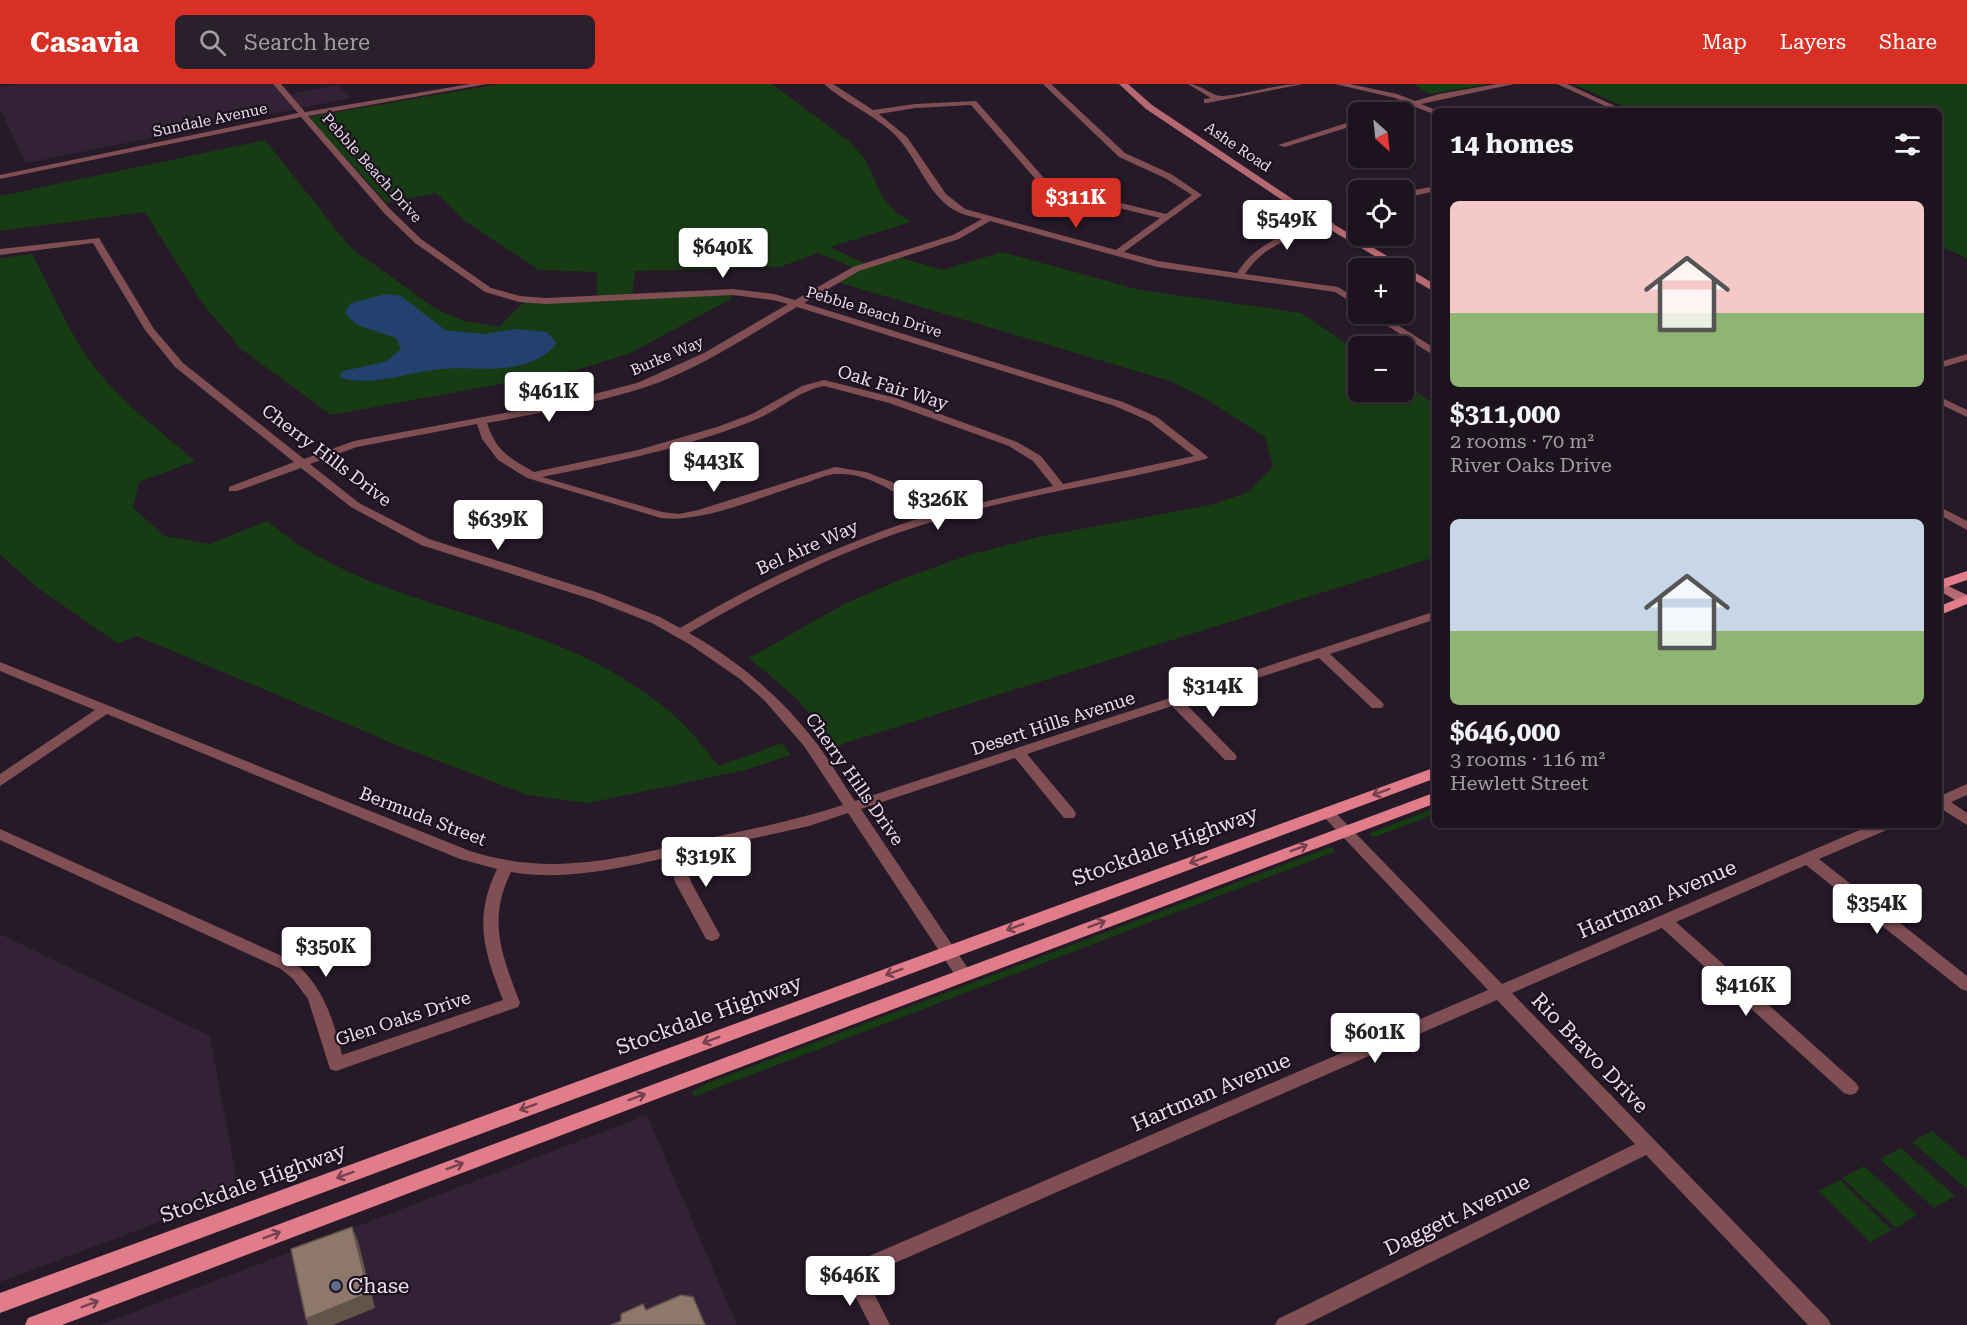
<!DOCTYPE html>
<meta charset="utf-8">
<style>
:root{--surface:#1c131e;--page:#29202b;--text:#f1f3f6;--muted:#a09ea4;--line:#3a323c;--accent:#d93025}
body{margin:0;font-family:"Roboto Serif",serif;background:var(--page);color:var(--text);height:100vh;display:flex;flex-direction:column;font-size:22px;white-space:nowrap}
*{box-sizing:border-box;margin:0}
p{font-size:20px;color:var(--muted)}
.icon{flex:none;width:33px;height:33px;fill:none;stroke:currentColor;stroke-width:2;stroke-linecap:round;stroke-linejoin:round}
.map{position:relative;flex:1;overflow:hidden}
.details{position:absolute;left:1432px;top:24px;width:510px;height:720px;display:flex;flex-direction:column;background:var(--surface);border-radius:9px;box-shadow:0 2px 4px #0004,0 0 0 2px var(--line)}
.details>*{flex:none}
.needle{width:39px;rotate:153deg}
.tools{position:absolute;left:1348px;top:18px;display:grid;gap:12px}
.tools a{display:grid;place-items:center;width:66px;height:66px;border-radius:9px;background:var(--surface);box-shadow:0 2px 4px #0004,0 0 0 2px var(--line);font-size:30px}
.price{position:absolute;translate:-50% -51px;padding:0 14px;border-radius:6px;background:#fff;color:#222;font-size:20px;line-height:39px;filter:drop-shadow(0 2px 3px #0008)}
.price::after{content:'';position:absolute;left:50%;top:36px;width:18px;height:14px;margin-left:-9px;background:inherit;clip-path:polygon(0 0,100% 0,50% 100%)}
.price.active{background:var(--accent);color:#fff}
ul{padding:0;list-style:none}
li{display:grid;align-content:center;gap:12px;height:318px;padding:0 18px}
li span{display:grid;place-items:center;height:186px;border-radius:9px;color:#555}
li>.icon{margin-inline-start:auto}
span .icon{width:108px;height:108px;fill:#fffc;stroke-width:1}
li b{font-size:26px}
h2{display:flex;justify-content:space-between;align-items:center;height:72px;padding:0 18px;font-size:26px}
header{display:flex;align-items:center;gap:36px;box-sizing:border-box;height:84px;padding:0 30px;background:var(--accent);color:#fff}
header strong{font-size:28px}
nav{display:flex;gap:33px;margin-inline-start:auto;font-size:21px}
.search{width:420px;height:54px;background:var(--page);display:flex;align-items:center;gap:15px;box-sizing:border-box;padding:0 21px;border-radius:9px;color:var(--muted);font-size:22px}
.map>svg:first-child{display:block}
</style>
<header>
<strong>Casavia</strong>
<div class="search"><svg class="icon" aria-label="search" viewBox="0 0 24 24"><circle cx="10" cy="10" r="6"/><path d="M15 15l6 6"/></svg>Search here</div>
<nav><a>Map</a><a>Layers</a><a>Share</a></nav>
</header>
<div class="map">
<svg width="1967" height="1241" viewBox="0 0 1967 1241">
<rect width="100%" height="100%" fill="#261928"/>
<path fill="#332236" d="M20,0h253l12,11 53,-10 13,13 -325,65 -26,-54v-22z
M0,850l210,102 29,156 -239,90z
M647,1031l90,210h-637z"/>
<path fill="#173c14" d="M500,0h272l77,57 16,18 18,39 14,15 14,9 -81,25 38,18 26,-9 49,14 59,-18 138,38 161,23 58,39v40h45v-9l31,22v152l-599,189 -39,-47 -48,-41 97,-55 61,-26 62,-22 69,-18 172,-32 39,-13 24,-26 -8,-29 -59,-38 -33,-17 -339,-101 22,-12 -38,-16 -38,14 -145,4 -3,25 101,-4 -2,7 -101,54 -53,17 -246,45 -90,-66 -39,-46 -57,-91 -145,19v-35l265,-56 85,107 86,62 25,11 38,7 27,-27 71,-1v-27l-58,-2 -73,-48 -30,-29 -49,10 -79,-86z
M1414,0h75l-60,10z
M1573,0h394v174l-27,-12v-135h-306z
M32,170c21,39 39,85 68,120 27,33 63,59 95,87l-56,21 -6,26 32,28 44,8 58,-23c90,76 206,86 311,133 36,17 73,40 102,67 14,13 26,30 39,45l63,-23 9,12 -45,15 -158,33 -60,-8 -129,-49 -262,-110 -20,7 -79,-55 -38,-33v-297z
M1435,724v6l-60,23 -4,-1 -1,-3z
M1330,763l4,2v3l-641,245 -1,-5 16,-9z
M1932,1047l35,30v28l-55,-47z
M1901,1064l54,48 -21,12 -54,-49z
M1864,1082l53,49 -21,13 -54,-50z
M1840,1096l52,50 -22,12 -52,-51z"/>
<path fill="#22416e" d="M386,210l15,2 44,34 38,4 33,-5 31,3 10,11c-8,10 -17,16 -30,20 -29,10 -57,3 -87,6 -31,3 -71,19 -101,8l4,-6 42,-9 16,-13 -5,-11 -39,-13 -12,-12 6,-10z"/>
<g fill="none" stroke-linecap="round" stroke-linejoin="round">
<path fill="#7f4f54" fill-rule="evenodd" d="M273,0h8l24,28 165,-28h17l-179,32 82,93 31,30 70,49 29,8 26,2 187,-9 41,5 21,6 58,-33 100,-32 29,-16c-7,-2 -15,-3 -22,-6 -33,-14 -43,-59 -68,-81 -21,-19 -47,-29 -68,-48h9l40,26 42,-6 61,-3 75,85 115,28 26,-19 -27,-17 -46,-21 -76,-73h8l74,69 46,21 31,21 -78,57 34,9 79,12c18,-28 43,-38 74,-46 8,-2 16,-5 23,-4v4c-34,8 -69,15 -89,47l93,13 21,13v7l-24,-15 -178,-25 -167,-46 -31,18 -100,32 -55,32 319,99 34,15 51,40 -2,2c-87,23 -175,34 -261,59 -91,26 -175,67 -256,115 48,27 91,63 125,107 15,19 27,41 41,61l581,-190v8l-106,35 52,48 2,3 -2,3h-10l-53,-50 -135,44 51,52 2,3 -2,3h-10l-53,-54 -145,48 47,56 2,4 -2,4h-10l-49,-60 -154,51 108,161 2,4 -2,4 -6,2 -6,-2 -109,-165 -39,13 -126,28 8,28 29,53 -2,4 -6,2 -6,-2 -31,-57 -6,-25c-53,12 -104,24 -158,15 -24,49 -9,83 9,131l-2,4 -182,64 -6,-2 -22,-70 -15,-20 -12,-10 -281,-129v-11l293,132c30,25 40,57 49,94l161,-55c-19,-49 -30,-81 -6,-131l-37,-10 -353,-145 -107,72v-12l95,-64 -95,-39v-9l470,189c84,27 153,6 235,-12 46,-10 93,-19 138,-34l-39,-59 -40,-46 -24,-21 -51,-35 -37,-21 -61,-24 -170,-54 -70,-38 -50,-39 -64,23h-8v-4l65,-25 -119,-95 -30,-37 -52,-87 -93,12v-6l99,-11 55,91 29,34 121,96 50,-18 205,-38 78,-20 67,-30 84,-49 -15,-4 -40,-5 -187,9 -27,-2 -34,-10 -70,-49 -31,-30 -83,-96 -301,62v-4l298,-62zM971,21l74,85 115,28 -44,32 -151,-41 -19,-15 -39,-57 -28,-23 36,-6zM797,223l318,99 34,15 45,35 -131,28 -22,-28 -24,-14 -121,-44 -72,-18 -22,6 -50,28 -35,13 -79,23 -104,22c-25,-14 -38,-21 -47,-49 52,-10 105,-19 156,-35 52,-17 107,-53 154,-81zM824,302l65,17 120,43 24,15 20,25 -117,27 -20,-16 -24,-15 -26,-10 -31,-5 -137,43 -19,4 -17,-2 -120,-35c70,-14 142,-29 208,-55 26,-9 47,-31 74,-36zM477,340l5,15 16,21 29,18 134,40c43,5 99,-21 141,-34 11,-3 24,-10 35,-10 32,-2 66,22 89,42 -87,28 -168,66 -246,112l-20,-11 -61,-24 -170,-54 -70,-36 -49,-39 47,-17z
M1188,0c14,0 24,13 35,12 27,-2 52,-12 80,-12l-96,19h-3v-4l7,-1z
M1335,0h15l47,10 18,7 24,-7 58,-10h17l-93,20 17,7h-2v4l-23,-9 -21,6h-10v-2l25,-7 -12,-5z
M1557,0h10l59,27h-10z
M1359,35v5l-74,23 -7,-2z
M1436,102v5l-32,7v-6z
M1369,230h11l56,35v8z
M1967,270v6l-27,8v-6z
M1940,313l27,13v7l-27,-13z
M1940,423l27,14v9l-27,-15z
M1967,700v11l-16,7 16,11v12l-27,-17v-12z
M1327,723l5,2 170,175 369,-159h20l-2,4 -70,30 148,117v15l-6,-2 -155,-124 -130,57 180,161 3,5 -3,5 -6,2 -6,-2 -182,-165 -150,65 316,326 3,6h-23l-162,-170 -341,170h-30l3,-6 357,-175 -138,-144 -632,276 25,49h-20l-27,-53 3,-6 642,-276 -166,-175 -2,-3 2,-3z"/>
<path fill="#b66973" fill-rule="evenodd" d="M1119,0h9l24,21 151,101 133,79v8l-32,-19v-6h-9l-98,-58 -151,-101z
M1940,498l27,13v9l-7,-1 -20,-12z"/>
<path fill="#e17d8a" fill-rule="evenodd" d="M1967,487v9l-27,9v-9z
M1967,511v9l-27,11v-9z
M1436,683v11l-1436,535v-20z
M1436,708v11l-1374,522h-37l3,-7 8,-3z"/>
</g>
<path fill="#63544b" d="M352,1143l6,14 17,67 -42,17h-25l-2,-6z"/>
<path fill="#8e786b" stroke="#63544b" stroke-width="1.5" d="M352,1143l17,66 -63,26 -15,-70z
M681,1211l12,2 12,28h-94l10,-4v-7l22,-10 3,6z"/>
<defs><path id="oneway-shaft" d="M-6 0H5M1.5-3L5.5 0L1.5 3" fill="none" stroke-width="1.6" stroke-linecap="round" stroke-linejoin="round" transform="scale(1.5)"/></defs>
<g stroke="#75414f">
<use href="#oneway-shaft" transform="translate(1381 708) rotate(160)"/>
<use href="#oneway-shaft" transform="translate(1299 764) rotate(-21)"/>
<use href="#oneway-shaft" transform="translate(1198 776) rotate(160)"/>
<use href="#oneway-shaft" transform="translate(1097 840) rotate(-21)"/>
<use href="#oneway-shaft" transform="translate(1015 843) rotate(160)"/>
<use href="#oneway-shaft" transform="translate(894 888) rotate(160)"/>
<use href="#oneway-shaft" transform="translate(711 956) rotate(160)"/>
<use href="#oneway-shaft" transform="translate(637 1013) rotate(-21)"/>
<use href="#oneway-shaft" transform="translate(528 1023) rotate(160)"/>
<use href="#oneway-shaft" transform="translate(455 1082) rotate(-21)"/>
<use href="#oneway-shaft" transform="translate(345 1091) rotate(160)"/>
<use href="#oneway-shaft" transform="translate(272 1151) rotate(-21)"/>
<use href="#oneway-shaft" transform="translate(90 1220) rotate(-21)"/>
</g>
<circle fill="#5c6f8a" stroke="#1c101e" stroke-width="2" cx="336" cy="1202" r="6"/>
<g text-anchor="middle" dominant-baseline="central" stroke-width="4.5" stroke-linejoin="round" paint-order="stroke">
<g font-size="15" fill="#e8dfea" stroke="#1c101e">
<text transform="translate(210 36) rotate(-12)">Sundale Avenue</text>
<text transform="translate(1238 63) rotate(34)">Ashe Road</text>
<text transform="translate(372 84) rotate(48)">Pebble Beach Drive</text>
<text transform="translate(874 228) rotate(17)">Pebble Beach Drive</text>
<text transform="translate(667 272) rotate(-23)">Burke Way</text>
</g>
<g font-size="18" fill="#e8dfea" stroke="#1c101e">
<text transform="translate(893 303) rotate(17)">Oak Fair Way</text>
<text transform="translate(327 371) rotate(37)">Cherry Hills Drive</text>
<text transform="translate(807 463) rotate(-24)">Bel Aire Way</text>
<text transform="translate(1053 639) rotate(-18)">Desert Hills Avenue</text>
<text transform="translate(855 695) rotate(55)">Cherry Hills Drive</text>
<text transform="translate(423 732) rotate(21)">Bermuda Street</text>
<text transform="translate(403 934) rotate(-18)">Glen Oaks Drive</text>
</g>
<g font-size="21" fill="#e8dfea" stroke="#1c101e">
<text transform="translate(1165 762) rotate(-20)">Stockdale Highway</text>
<text transform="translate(1657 815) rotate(-23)">Hartman Avenue</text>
<text transform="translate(709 931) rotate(-20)">Stockdale Highway</text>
<text transform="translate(1590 969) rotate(46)">Rio Bravo Drive</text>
<text transform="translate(1211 1008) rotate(-23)">Hartman Avenue</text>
<text transform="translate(253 1099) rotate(-20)">Stockdale Highway</text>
<text transform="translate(1457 1131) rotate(-26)">Daggett Avenue</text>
</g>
<g font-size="21" fill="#e8dfea" stroke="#1c101e" text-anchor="start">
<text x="348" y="1202">Chase</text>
</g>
</g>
</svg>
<div class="tools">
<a><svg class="needle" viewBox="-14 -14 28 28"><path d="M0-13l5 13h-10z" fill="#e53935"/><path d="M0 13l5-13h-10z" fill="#a09ea4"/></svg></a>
<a><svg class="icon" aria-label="locate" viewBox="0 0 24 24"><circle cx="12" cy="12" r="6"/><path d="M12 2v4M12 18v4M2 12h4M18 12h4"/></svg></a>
<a>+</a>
<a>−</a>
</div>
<b class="price active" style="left:1076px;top:145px">$311K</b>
<b class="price" style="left:1287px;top:167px">$549K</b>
<b class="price" style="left:723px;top:195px">$640K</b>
<b class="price" style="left:549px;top:339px">$461K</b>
<b class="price" style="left:714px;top:409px">$443K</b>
<b class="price" style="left:938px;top:447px">$326K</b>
<b class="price" style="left:498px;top:467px">$639K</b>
<b class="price" style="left:1213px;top:634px">$314K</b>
<b class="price" style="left:706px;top:804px">$319K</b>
<b class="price" style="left:1877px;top:851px">$354K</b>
<b class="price" style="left:326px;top:894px">$350K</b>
<b class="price" style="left:1746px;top:933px">$416K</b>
<b class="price" style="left:1375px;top:980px">$601K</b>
<b class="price" style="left:850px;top:1223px">$646K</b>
<section class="details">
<h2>14 homes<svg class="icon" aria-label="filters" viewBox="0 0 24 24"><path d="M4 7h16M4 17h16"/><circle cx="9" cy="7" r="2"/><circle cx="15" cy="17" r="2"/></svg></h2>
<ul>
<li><span style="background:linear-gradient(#f6c9c9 60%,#8fb573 0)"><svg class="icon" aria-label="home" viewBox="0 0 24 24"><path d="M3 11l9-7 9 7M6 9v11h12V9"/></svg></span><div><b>$311,000</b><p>2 rooms · 70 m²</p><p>River Oaks Drive</p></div></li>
<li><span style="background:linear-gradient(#c9d6e8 60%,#8fb573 0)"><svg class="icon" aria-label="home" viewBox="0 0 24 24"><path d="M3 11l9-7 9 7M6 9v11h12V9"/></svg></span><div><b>$646,000</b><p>3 rooms · 116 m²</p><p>Hewlett Street</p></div></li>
</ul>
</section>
</div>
